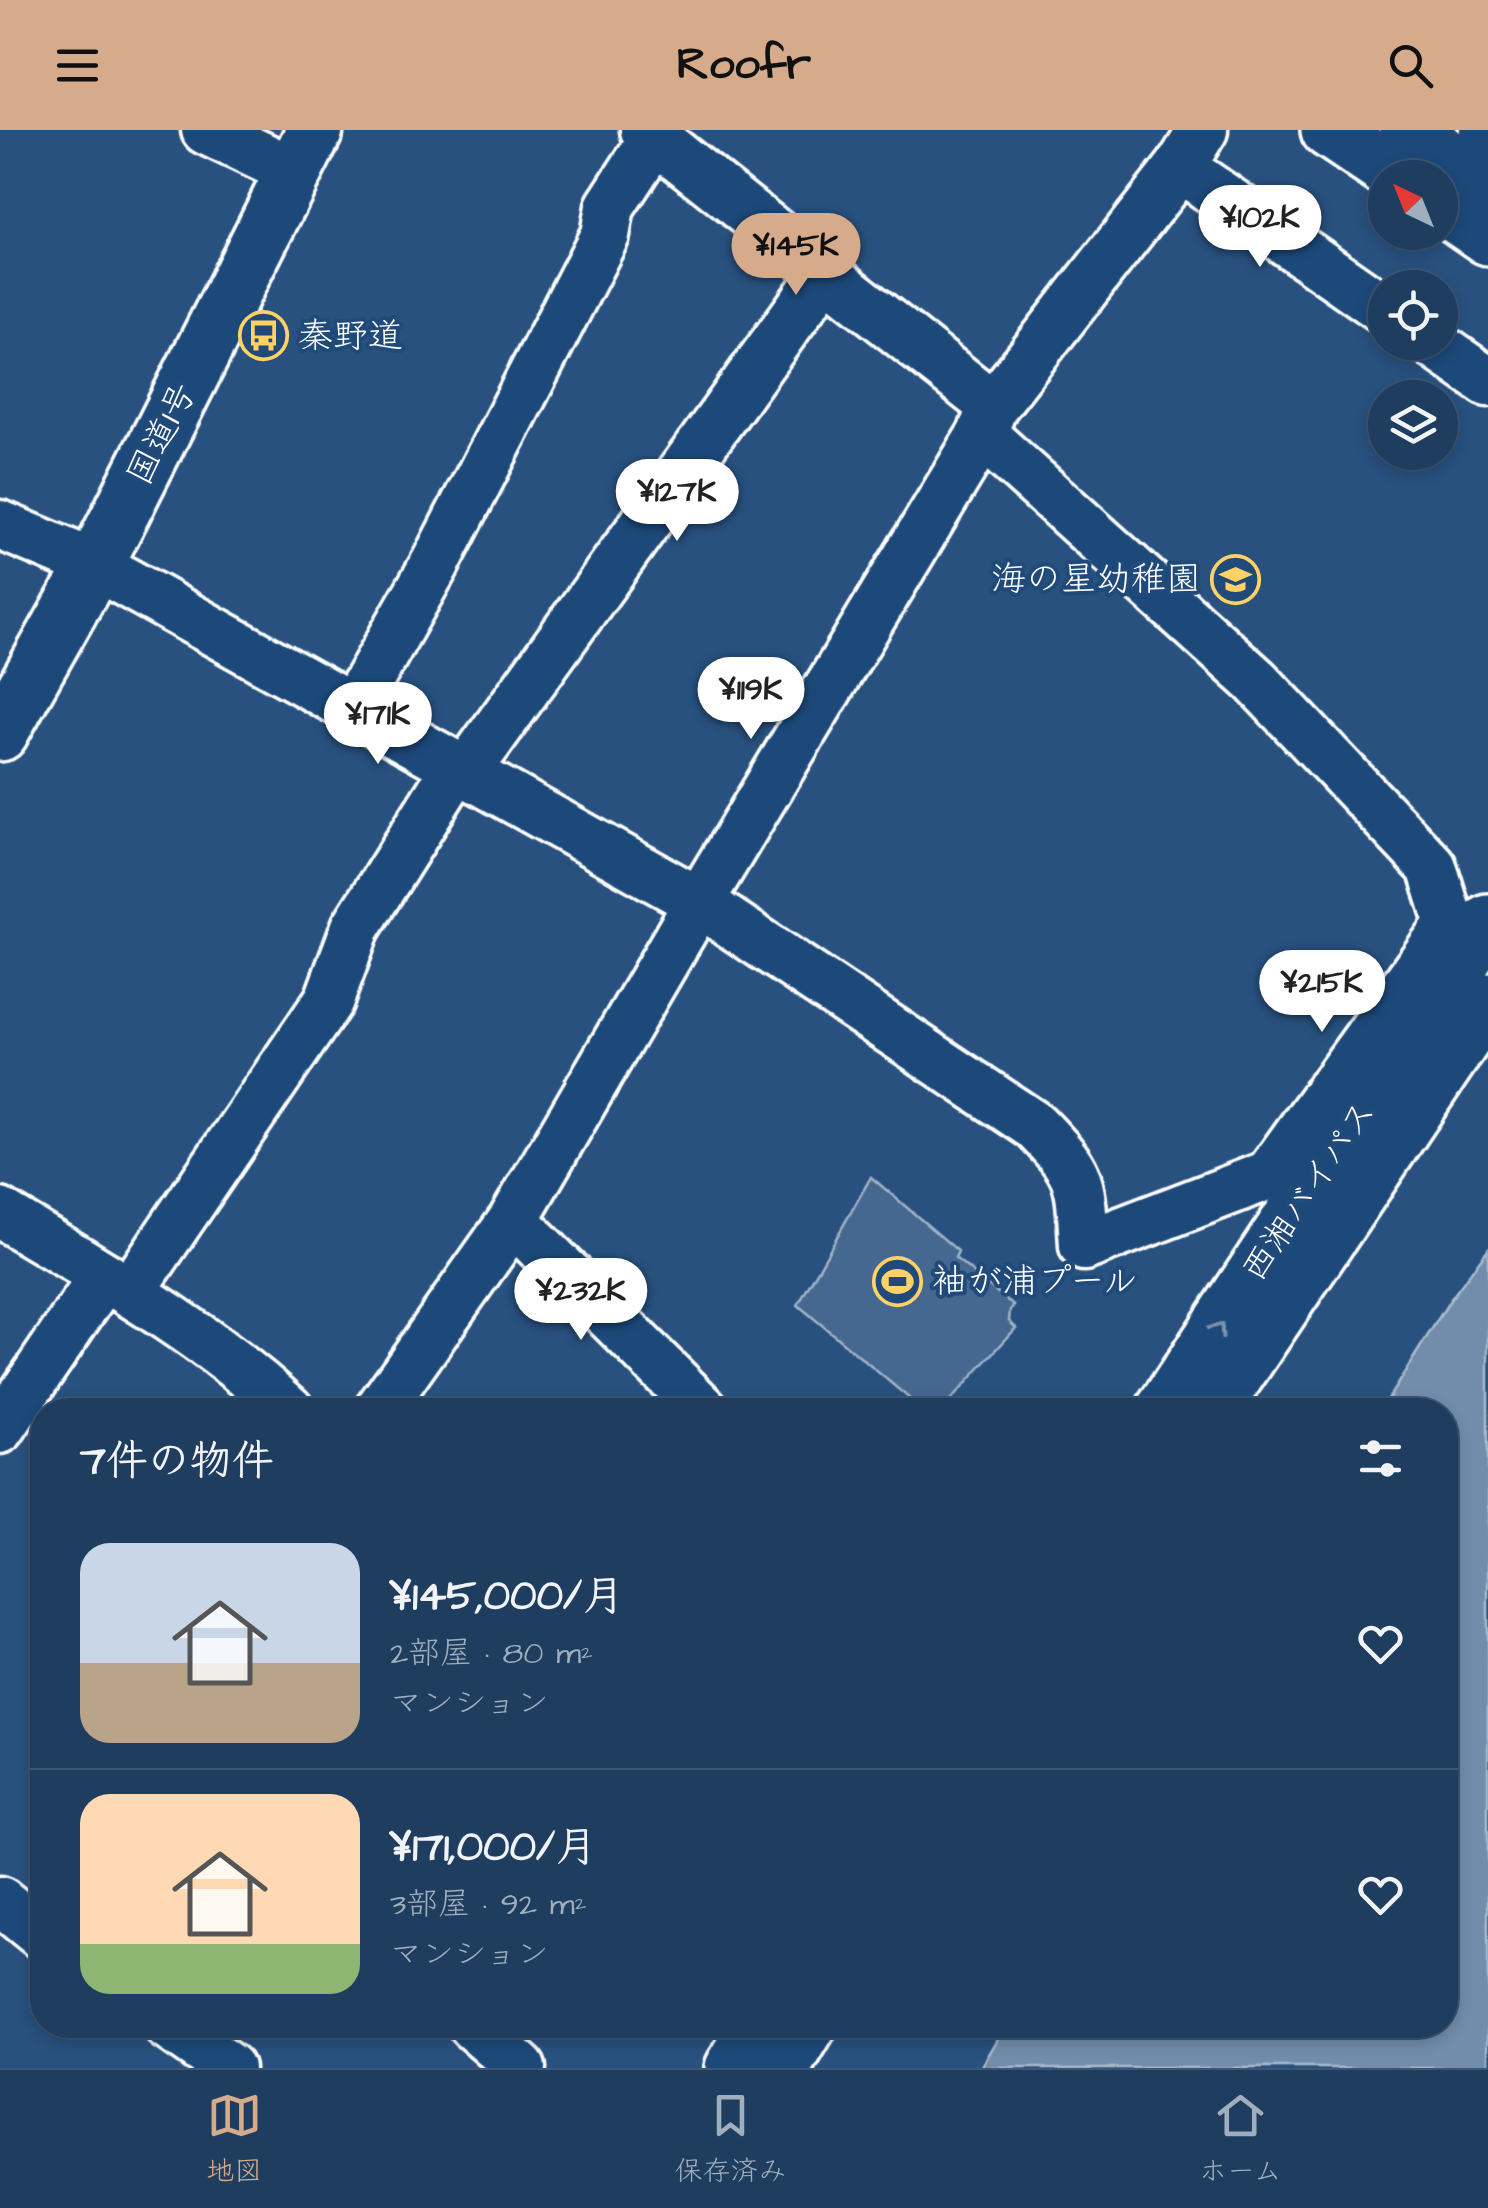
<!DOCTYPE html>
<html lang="ja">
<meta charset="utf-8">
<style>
:root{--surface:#1e3d5f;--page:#2b4868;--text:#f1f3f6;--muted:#a1aebd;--line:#3c5674;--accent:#d6ab8b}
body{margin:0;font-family:"Architects Daughter","Klee One",sans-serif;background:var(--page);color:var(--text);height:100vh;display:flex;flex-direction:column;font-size:38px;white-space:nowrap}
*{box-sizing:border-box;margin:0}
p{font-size:32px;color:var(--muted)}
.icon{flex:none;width:55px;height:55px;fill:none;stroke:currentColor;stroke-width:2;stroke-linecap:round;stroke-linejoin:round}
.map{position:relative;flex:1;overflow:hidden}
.drawer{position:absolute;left:30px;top:1268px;width:1428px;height:640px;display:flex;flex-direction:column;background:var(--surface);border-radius:40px;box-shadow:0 5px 15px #0003,0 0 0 2px var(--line)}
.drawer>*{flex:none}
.needle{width:65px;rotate:317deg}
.fabs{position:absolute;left:1368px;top:30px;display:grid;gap:20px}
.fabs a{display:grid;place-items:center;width:90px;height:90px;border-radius:50%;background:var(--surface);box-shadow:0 5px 15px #0003,0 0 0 2px var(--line);font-size:50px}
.price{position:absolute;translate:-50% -85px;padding:0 22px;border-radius:35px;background:#fff;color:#222;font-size:32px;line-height:65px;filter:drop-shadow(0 2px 5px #0008)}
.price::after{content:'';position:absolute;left:50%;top:60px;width:30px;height:22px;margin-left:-15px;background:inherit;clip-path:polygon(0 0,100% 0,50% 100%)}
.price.active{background:var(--accent);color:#111}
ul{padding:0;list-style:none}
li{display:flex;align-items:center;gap:30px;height:250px;padding:0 50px}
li+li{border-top:2px solid var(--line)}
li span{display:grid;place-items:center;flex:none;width:280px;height:200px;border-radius:30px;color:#555}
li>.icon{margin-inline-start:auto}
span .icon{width:120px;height:120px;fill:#fffc;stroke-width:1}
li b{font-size:42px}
h2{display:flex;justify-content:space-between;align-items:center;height:120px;padding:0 50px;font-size:42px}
header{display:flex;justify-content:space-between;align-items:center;height:130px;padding:0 50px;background:var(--accent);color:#111;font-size:45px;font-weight:800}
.tab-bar{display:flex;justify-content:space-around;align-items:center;height:140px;border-top:2px solid var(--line);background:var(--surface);font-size:28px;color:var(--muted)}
.tab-bar a{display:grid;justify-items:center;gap:5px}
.tab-bar .active{color:var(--accent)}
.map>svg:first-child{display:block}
</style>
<header><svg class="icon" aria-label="menu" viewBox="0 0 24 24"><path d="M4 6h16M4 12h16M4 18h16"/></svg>Roofr<svg class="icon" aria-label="search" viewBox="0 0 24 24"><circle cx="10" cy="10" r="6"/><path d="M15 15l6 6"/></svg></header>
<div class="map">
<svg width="1488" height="1938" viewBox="0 0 1488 1938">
<rect width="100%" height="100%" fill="#28517f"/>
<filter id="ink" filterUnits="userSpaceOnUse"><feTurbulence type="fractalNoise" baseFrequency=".01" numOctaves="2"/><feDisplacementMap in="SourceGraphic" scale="20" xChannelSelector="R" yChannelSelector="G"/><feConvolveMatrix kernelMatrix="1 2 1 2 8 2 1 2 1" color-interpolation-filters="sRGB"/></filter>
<g filter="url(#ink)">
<path fill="#446890" stroke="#a2b4c8" stroke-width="2.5" d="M871,1047l87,74 -3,7 59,48 -4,4 -1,11 7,7 -74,82h-19l-125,-105z"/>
<path fill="#718dab" stroke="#aabbcd" stroke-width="2.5" d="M1488,1119v819h-507l25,-43h439v-615h-64l69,-110z"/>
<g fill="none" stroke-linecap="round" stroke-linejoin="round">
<defs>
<path id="minor" d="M206,0l88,42
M645,0l348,276
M1484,0l4,3
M1180,37l205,143
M1431,212l57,40
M0,395l95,40 604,337 336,224c48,49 45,53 49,120l185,-71 181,-251 -18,-57 -176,-186 -274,-247
M353,578l82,-144 170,-329 5,-28 50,-77
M466,642l360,-500
M0,1083c100,61 203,118 289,197
M513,1090l191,190
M130,1162l199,-292 27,-73 101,-160
M379,1280l134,-190 186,-318 283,-468 11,-28 187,-239 23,-37
M0,1299l104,-153
M0,1771l42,34
M167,1895l62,43
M472,1895l49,43"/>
<path id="highway" d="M1329,0l71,48
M1407,0l81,53
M1440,74l48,33
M0,603l95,-168 220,-435
M1164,1280l324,-488
M1212,1280l276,-409
M733,1938l26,-43
M783,1938l26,-43"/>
</defs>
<use href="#minor" stroke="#fff" stroke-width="55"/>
<use href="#highway" stroke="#fff" stroke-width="62"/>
<use href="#minor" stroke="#1f4a7a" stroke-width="48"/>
<use href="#highway" stroke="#1f4a7a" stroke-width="55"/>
</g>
<defs><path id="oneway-chevron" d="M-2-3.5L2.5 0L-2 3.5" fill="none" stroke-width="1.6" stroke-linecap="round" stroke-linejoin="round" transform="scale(2.5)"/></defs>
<use stroke="#7992af" href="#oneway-chevron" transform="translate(1218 1199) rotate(-56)"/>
</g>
<defs>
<symbol id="bus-ring" viewBox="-11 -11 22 22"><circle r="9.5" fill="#1f4a7a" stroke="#ffd166" stroke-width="1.5"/><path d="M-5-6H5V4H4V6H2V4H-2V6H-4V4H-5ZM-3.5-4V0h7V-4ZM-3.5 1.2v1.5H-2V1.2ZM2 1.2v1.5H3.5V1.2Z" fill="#ffd166"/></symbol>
<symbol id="school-ring" viewBox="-11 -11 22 22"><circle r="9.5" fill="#1f4a7a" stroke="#ffd166" stroke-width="1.5"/><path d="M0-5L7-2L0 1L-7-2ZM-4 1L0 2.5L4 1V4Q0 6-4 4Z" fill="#ffd166"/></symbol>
<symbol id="stadium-ring" viewBox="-11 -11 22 22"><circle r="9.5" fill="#1f4a7a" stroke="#ffd166" stroke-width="1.5"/><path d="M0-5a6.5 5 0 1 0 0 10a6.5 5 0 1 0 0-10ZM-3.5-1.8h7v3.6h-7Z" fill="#ffd166"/></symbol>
</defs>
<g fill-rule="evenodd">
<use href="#bus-ring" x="236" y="178" width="55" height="55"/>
<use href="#school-ring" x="1208" y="422" width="55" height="55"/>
<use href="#stadium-ring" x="870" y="1124" width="55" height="55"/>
</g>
<g text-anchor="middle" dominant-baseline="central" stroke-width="8" stroke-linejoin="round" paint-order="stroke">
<g font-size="35" fill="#fff" stroke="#1f4a7a" text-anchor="start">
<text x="298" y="206">秦野道</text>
<text x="1201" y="449" text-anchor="end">海の星幼稚園</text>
<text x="932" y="1151">袖が浦プール</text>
</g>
<g font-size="35" fill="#fff" stroke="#1f4a7a">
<text transform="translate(162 304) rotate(-63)">国道1号</text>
<text transform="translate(1309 1061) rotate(-56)">西湘バイパス</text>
</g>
</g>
</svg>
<div class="fabs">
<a><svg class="needle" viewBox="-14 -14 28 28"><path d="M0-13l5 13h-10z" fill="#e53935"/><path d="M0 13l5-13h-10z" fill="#a1aebd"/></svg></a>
<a><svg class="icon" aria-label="locate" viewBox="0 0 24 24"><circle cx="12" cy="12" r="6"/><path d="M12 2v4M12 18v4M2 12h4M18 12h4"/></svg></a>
<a><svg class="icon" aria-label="layers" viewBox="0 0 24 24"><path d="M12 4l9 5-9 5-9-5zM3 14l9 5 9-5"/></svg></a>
</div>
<b class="price" style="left:1260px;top:140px">¥102K</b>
<b class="price active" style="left:796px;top:168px">¥145K</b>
<b class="price" style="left:677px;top:414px">¥127K</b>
<b class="price" style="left:751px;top:612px">¥119K</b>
<b class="price" style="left:378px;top:637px">¥171K</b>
<b class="price" style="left:1322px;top:905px">¥215K</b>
<b class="price" style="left:581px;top:1213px">¥232K</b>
<section class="drawer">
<h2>7件の物件<svg class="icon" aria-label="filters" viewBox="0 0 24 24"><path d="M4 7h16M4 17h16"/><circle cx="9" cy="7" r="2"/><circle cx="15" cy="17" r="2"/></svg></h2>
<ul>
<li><span style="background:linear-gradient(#c9d6e8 60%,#b9a48a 0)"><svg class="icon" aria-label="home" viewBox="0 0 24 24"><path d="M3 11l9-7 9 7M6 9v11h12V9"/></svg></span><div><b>¥145,000/月</b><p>2部屋 · 80 m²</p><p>マンション</p></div><svg class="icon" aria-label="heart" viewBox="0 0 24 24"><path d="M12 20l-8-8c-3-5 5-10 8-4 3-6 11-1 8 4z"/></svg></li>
<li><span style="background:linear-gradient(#ffd9b3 75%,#8fb573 0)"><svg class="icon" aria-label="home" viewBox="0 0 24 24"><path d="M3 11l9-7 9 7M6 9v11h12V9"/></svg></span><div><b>¥171,000/月</b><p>3部屋 · 92 m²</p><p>マンション</p></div><svg class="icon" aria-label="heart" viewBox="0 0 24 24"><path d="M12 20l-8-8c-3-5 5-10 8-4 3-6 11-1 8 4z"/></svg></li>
</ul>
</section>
</div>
<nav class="tab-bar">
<a class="active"><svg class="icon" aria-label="map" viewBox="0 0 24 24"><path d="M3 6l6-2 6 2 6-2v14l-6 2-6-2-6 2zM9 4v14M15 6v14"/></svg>地図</a>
<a><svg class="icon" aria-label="saved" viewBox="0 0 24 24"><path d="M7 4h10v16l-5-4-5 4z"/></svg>保存済み</a>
<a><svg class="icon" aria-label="home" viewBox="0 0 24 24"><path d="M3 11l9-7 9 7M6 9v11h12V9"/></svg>ホーム</a>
</nav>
